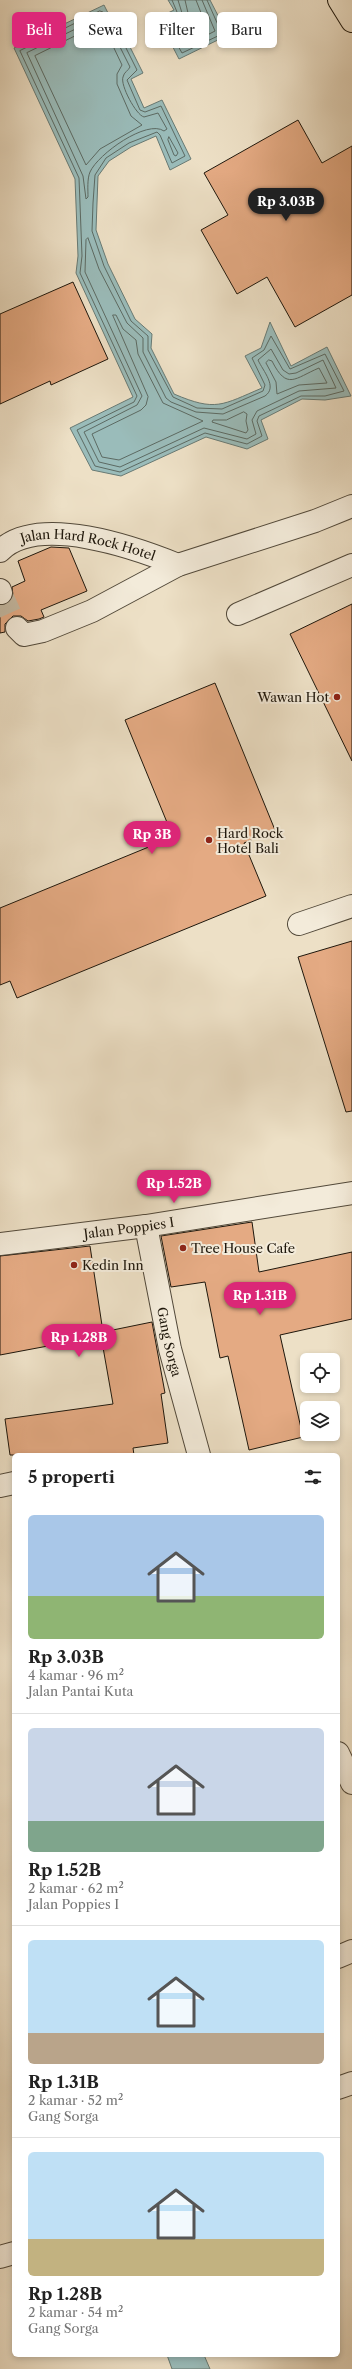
<!DOCTYPE html>
<html lang="id">
<meta charset="utf-8">
<style>
:root{--surface:#fff;--page:#f6f6f6;--text:#222;--muted:#767676;--line:#e0e0e0;--accent:#db2777}
body{margin:0;font-family:"Libre Caslon Text",serif;background:var(--page);color:var(--text);height:100vh;display:flex;flex-direction:column;font-size:15px;white-space:nowrap}
*{box-sizing:border-box;margin:0}
p{font-size:13px;color:var(--muted)}
.icon{flex:none;width:22px;height:22px;fill:none;stroke:currentColor;stroke-width:2;stroke-linecap:round;stroke-linejoin:round}
.map{position:relative;flex:1;overflow:hidden}
.drawer{position:absolute;left:12px;top:1453px;width:328px;height:904px;display:flex;flex-direction:column;background:var(--surface);border-radius:6px;box-shadow:0 2px 6px #0003}
.drawer>*{flex:none}
.top-card{position:absolute;left:12px;top:12px;width:328px;height:36px;display:flex;gap:8px}
.controls{position:absolute;left:300px;top:1353px;display:grid;gap:8px}
.controls a{display:grid;place-items:center;width:40px;height:40px;border-radius:6px;background:var(--surface);box-shadow:0 2px 6px #0003;font-size:20px}
.price{position:absolute;translate:-50% -34px;padding:0 9px;border-radius:14px;background:var(--accent);color:#fff;font-size:13px;line-height:26px;filter:drop-shadow(0 1px 2px #0008)}
.price::after{content:'';position:absolute;left:50%;top:24px;width:12px;height:9px;margin-left:-6px;background:inherit;clip-path:polygon(0 0,100% 0,50% 100%)}
.price.active{background:#222;color:#fff}
ul{padding:0;list-style:none}
li{display:grid;align-content:center;gap:8px;height:212px;padding:0 16px}
li+li{border-top:1px solid var(--line)}
li span{display:grid;place-items:center;height:124px;border-radius:6px;color:#555}
li>.icon{margin-inline-start:auto}
span .icon{width:72px;height:72px;fill:#fffc;stroke-width:1}
li b{font-size:17px}
h2{display:flex;justify-content:space-between;align-items:center;height:48px;padding:0 16px;font-size:17px}
.tag{padding:0 14px;border-radius:6px;background:var(--surface);box-shadow:0 2px 6px #0003;font-size:14px;line-height:36px}
.tag.active{background:var(--accent);color:#fff}
.map>svg:first-child{display:block}
</style>
<div class="map">
<svg width="352" height="2369" viewBox="0 0 352 2369">
<rect width="100%" height="100%" fill="#ede0c6"/>
<filter id="stains"><feTurbulence type="fractalNoise" baseFrequency=".005" numOctaves="4"/><feColorMatrix values="0 0 0 0 .2 0 0 0 0 .09 0 0 0 0 .02 0 0 0 .5 -.17"/></filter>
<radialGradient id="worn" r=".72"><stop offset=".6" stop-color="#630" stop-opacity="0"/><stop offset="1" stop-color="#630" stop-opacity=".3"/></radialGradient>
<path fill="#9abcba" stroke="#687a74" d="M168,0h42l18,35 -49,24 -21,-41 16,-8z
M104,5l13,26 4,-2 22,44 -12,6 13,29 18,-8 29,59 -21,11 -14,-34 -25,11 -22,14 -11,15 -2,54 12,34 27,55 17,15 -1,14 23,46c42,18 48,11 88,-6l-17,-32 16,-8 9,-26 21,44 36,-19 24,49 -26,4 -23,-1 -41,21 7,19 -21,10 -41,-12 -85,39 -29,-6 -22,-42 63,-31 -57,-124 2,-17 -3,-77 -61,-131z
M167,2355h37l6,14h-38z"/>
<g fill="none" stroke-linecap="round" stroke-linejoin="round">
<path stroke="#5c6a63" stroke-width="1" d="M172,0l5,12 -13,9 18,32 40,-19 -15,-34
M178,0l4,13 -11,10 13,24 31,-16 -13,-31
M185,0l3,13 -9,13 8,13 20,-11 -11,-28
M100,11l3,1 11,21 6,3 17,34 -10,10 13,30 5,2 16,-6 24,50 -13,7 -12,-28 -3,-3 -28,11 -23,15 -11,17 -2,28 -1,28 12,35 27,55 17,15v14l25,47 24,11 25,1 41,-18 2,-6 -13,-27 12,-8 7,-14 19,33 35,-15 19,37 -19,5h-24l-42,20 -2,5 5,15 -15,8 -42,-11 -85,39 -25,-6 -18,-36 57,-28 3,-6 -57,-123 2,-17 -3,-78 -59,-127z
M99,18l11,18 7,5 13,26c-2,4 -6,5 -7,10 -3,8 13,38 21,40l14,-4 9,16 -3,2c-17,-12 -66,23 -74,41 -3,7 -2,18 -2,25l-2,2 -3,-23 -56,-123z
M96,26l9,14 8,6 9,19 -5,9v10l14,32 11,9 -42,24 -14,16 -51,-109z
M169,137l9,16 -2,3 -2,-1 -6,-15z
M88,238l11,31 28,54 16,15v14l23,46 5,4 25,10 27,2 42,-18c13,-9 -2,-25 -7,-36l13,-11 12,21 6,4 7,-1 27,-13 13,28 -37,3 -42,20 -5,9 4,14 -9,5 -43,-11 -84,39 -21,-5 -15,-30 53,-27 5,-9 -57,-124 1,-32z
M113,315h3l7,14 13,11 2,14 25,49 40,18 -84,39 -17,-3 -10,-23 49,-24 5,-5 2,-8z
M269,360l3,1c15,30 23,17 47,7l8,15 -28,2 -22,9 -1,-12 -10,-19z
M244,412l3,2 -1,7 2,9 -2,3 -34,-11 1,-2h13z"/>
</g>
<path fill="#e4aa83" stroke="#1e170c" d="M298,120l24,43 30,-17v149l-57,32 -28,-50 -30,17 -36,-64 27,-15 -24,-42z
M73,282l35,77 -57,26 -1,-4 -50,23v-90z
M51,547l18,1 18,43 -46,19 3,7 -5,2 -11,2 -7,-5h-8l-8,8v8l-5,1v-28l11,-4 2,-6 -1,-8 13,-6 -7,-20z
M352,604v157l-62,-127z
M215,683l60,147 -31,13 22,53 -249,102 -7,-17 -10,4v-77l173,-71 -48,-117z
M352,941v170l-6,1 -48,-155z
M252,1222l7,50 93,-20v67l-72,16 23,102 -54,13 -21,-94 -8,2 -15,-76 -34,5 -10,-51z
M90,1246l13,86 49,-10 13,71 -4,1 7,49 -35,5 1,7h-124l-5,-36 108,-15 -12,-68 -101,19v-99z"/>
<g fill="none" stroke-linecap="round" stroke-linejoin="round">
<path stroke="#c4b8a1" stroke-width="22" stroke-dasharray="22 11" stroke-linecap="butt" d="M1,593l16,35"/>
<defs>
<g id="minor">
<path id="s1" d="M0,551c38,-38 136,-3 178,14"/>
<path d="M0,590l1,3"/>
<path d="M238,614l114,-49"/>
<path d="M17,628l7,7 19,-4 49,-20 86,-46 137,-44 37,-15"/>
<path d="M299,924l53,-18"/>
<path id="s2" d="M146,1226l24,123 29,106"/>
<path id="s3" d="M0,1244l146,-18 206,-33"/>
<path d="M0,1486l14,-3"/>
<path d="M338,1753l14,30"/>
<path d="M338,1957l14,-6"/>
<path d="M338,2088l14,-5"/>
<path d="M0,2257l14,-4"/>
</g>
<path id="major" d="M339,0l13,21"/>
</defs>
<use href="#minor" stroke="#52493a" stroke-width="24"/>
<use href="#major" stroke="#1e170c" stroke-width="24"/>
<use href="#minor" stroke="#f3ebda" stroke-width="22"/>
<use href="#major" stroke="#ede0c6" stroke-width="22"/>
</g>
<g fill="#8f2418" stroke="#f3ebda" stroke-width="1.5">
<circle cx="337" cy="697" r="4"/>
<circle cx="209" cy="840" r="4"/>
<circle cx="183" cy="1248" r="4"/>
<circle cx="74" cy="1265" r="4"/>
</g>
<g text-anchor="middle" dominant-baseline="central" stroke-width="4" stroke-linejoin="round" paint-order="stroke">
<g font-size="13" fill="#1e170c" stroke="#f3ebda">
<text stroke="none"><textPath href="#s1" startOffset="93">Jalan Hard Rock Hotel</textPath></text>
<text stroke="none"><textPath href="#s3" startOffset="130">Jalan Poppies I</textPath></text>
<text stroke="none"><textPath href="#s2" startOffset="118">Gang Sorga</textPath></text>
</g>
<g font-size="13" fill="#1e170c" stroke="#f3ebda" text-anchor="start">
<text x="329" y="697" text-anchor="end">Wawan Hot</text>
<text x="217" y="833">Hard Rock<tspan x="217" dy="15">Hotel Bali</tspan></text>
<text x="191" y="1248">Tree House Cafe</text>
<text x="82" y="1265">Kedin Inn</text>
</g>
</g>
<rect width="100%" height="100%" filter="url(#stains)"/>
<rect width="100%" height="100%" fill="url(#worn)"/>
</svg>
<div class="controls">
<a><svg class="icon" aria-label="locate" viewBox="0 0 24 24"><circle cx="12" cy="12" r="6"/><path d="M12 2v4M12 18v4M2 12h4M18 12h4"/></svg></a>
<a><svg class="icon" aria-label="layers" viewBox="0 0 24 24"><path d="M12 4l9 5-9 5-9-5zM3 14l9 5 9-5"/></svg></a>
</div>
<b class="price active" style="left:286px;top:222px">Rp 3.03B</b>
<b class="price" style="left:152px;top:855px">Rp 3B</b>
<b class="price" style="left:174px;top:1204px">Rp 1.52B</b>
<b class="price" style="left:260px;top:1316px">Rp 1.31B</b>
<b class="price" style="left:79px;top:1358px">Rp 1.28B</b>
<div class="top-card">
<a class="tag active">Beli</a>
<a class="tag">Sewa</a>
<a class="tag">Filter</a>
<a class="tag">Baru</a>
</div>
<section class="drawer">
<h2>5 properti<svg class="icon" aria-label="filters" viewBox="0 0 24 24"><path d="M4 7h16M4 17h16"/><circle cx="9" cy="7" r="2"/><circle cx="15" cy="17" r="2"/></svg></h2>
<ul>
<li><span style="background:linear-gradient(#a9c7e8 65%,#8fb573 0)"><svg class="icon" aria-label="home" viewBox="0 0 24 24"><path d="M3 11l9-7 9 7M6 9v11h12V9"/></svg></span><div><b>Rp 3.03B</b><p>4 kamar · 96 m²</p><p>Jalan Pantai Kuta</p></div></li>
<li><span style="background:linear-gradient(#c9d6e8 75%,#7fa58c 0)"><svg class="icon" aria-label="home" viewBox="0 0 24 24"><path d="M3 11l9-7 9 7M6 9v11h12V9"/></svg></span><div><b>Rp 1.52B</b><p>2 kamar · 62 m²</p><p>Jalan Poppies I</p></div></li>
<li><span style="background:linear-gradient(#bfe0f5 75%,#b9a48a 0)"><svg class="icon" aria-label="home" viewBox="0 0 24 24"><path d="M3 11l9-7 9 7M6 9v11h12V9"/></svg></span><div><b>Rp 1.31B</b><p>2 kamar · 52 m²</p><p>Gang Sorga</p></div></li>
<li><span style="background:linear-gradient(#bfe0f5 70%,#c2b280 0)"><svg class="icon" aria-label="home" viewBox="0 0 24 24"><path d="M3 11l9-7 9 7M6 9v11h12V9"/></svg></span><div><b>Rp 1.28B</b><p>2 kamar · 54 m²</p><p>Gang Sorga</p></div></li>
</ul>
</section>
</div>
